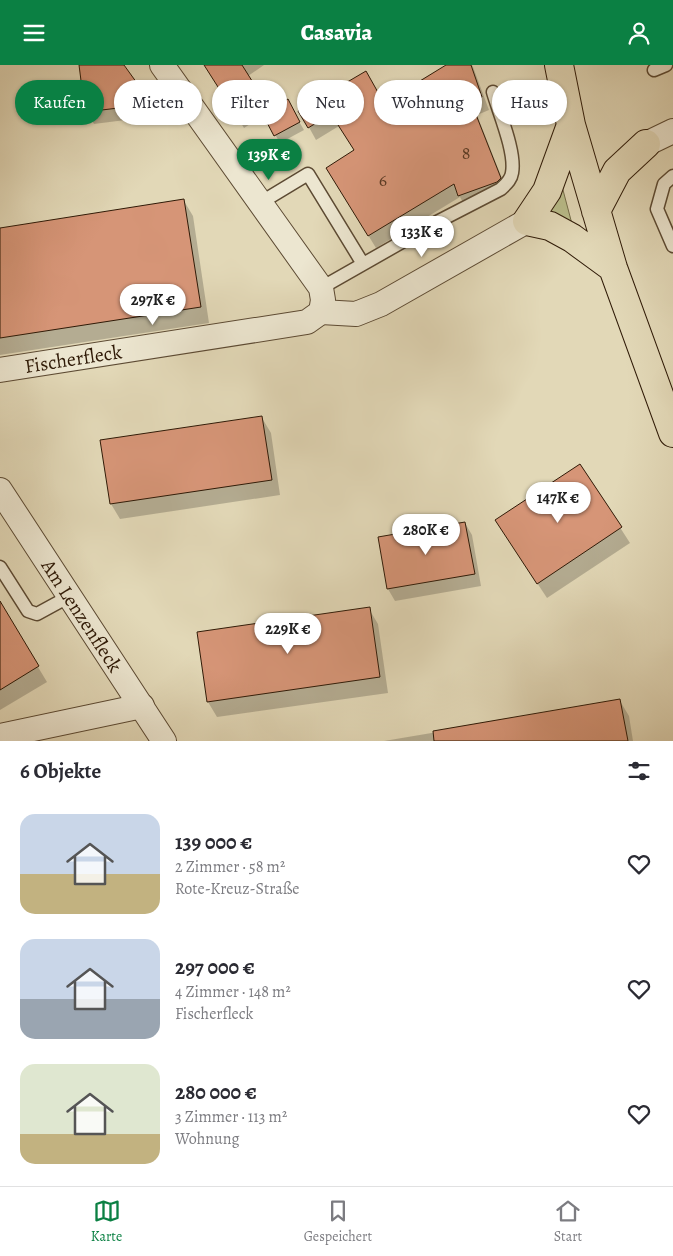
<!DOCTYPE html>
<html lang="de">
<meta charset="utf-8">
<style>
:root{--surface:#fff;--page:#f2f2f3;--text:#2b2b33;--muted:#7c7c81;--line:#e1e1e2;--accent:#0b8043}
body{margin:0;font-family:Alegreya,serif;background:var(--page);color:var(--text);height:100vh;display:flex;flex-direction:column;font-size:19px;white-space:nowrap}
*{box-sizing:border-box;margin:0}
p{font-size:16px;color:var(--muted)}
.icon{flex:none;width:28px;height:28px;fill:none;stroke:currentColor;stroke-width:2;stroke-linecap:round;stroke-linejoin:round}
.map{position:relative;height:676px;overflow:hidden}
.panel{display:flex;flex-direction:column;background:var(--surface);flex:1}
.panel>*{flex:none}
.top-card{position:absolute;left:15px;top:15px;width:644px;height:45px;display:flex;gap:10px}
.price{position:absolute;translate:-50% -42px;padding:0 11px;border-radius:18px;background:#fff;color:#222;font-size:16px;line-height:32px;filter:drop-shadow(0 1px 2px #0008)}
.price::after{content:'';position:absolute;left:50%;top:30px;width:15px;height:11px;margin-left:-8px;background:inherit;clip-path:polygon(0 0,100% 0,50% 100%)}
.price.selected{background:var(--accent);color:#fff}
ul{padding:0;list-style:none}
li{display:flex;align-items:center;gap:15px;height:125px;padding:0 20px}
li span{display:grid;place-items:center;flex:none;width:140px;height:100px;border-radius:15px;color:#555}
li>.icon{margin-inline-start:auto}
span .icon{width:60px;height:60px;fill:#fffc;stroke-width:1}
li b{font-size:21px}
h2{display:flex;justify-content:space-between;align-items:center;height:60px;padding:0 20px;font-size:21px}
.tag{padding:0 18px;border-radius:22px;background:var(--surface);box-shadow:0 1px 4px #0004;font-size:18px;line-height:45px}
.tag.selected{background:var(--accent);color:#fff}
header{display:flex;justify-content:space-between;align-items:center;height:65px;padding:0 20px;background:var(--accent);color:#fff;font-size:22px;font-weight:800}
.tab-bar{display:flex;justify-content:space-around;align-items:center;height:70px;border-top:1px solid var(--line);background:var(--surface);font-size:14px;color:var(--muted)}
.tab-bar a{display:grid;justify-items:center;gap:2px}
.tab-bar .selected{color:var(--accent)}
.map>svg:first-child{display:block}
</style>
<header><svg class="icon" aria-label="menu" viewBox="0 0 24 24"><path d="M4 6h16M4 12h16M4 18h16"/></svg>Casavia<svg class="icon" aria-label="person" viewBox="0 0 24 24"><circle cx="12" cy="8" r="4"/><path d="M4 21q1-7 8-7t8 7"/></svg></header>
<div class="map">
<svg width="673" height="676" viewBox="0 0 673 676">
<rect width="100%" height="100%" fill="#e2d8b7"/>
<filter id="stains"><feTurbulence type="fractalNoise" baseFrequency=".004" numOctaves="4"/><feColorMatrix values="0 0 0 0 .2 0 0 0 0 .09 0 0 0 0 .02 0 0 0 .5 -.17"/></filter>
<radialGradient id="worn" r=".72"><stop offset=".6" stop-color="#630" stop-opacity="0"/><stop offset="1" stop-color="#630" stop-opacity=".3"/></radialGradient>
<path fill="#b9bd8a" stroke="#746c48" d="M559,110l13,49 -27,-11z"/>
<path fill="#0003" d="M80,0h42l35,51 -63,8 -7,-12z
M215,0h49l-16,11 21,35 18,-10 17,29 -24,13 -16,-28 -20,13 -31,-51z
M448,0h24l1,2 16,43 -12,5 30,76 -41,17 -6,-11 -84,51 -41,-67 20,-30 -16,-25 -23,14 -16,-29 84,-6z
M184,136l9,15 16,107 -209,32v-126z
M262,353l9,15 9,62 -160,24 -9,-15z
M580,400l50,78 -83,55 -41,-62z
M465,458l7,12 9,51 -86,15 -7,-12 -9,-51z
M0,539l47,78 -47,28z
M369,544l9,15 10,69 -171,24 -9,-15z
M620,636l9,15 4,25h-249z"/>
<path fill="#d69577" stroke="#2f1a07" d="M79,0h45l28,39 -67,8z
M204,0h38l24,38 -27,17z
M446,0h25l11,32 -11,5 30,76 -4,4 -39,14 -4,-12 -86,52 -42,-68 28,-18 -23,-36 -23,14 -10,-17 68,-40 18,32z
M288,34l12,23 -26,14 -12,-23z
M184,134l17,108 -201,31v-110z
M262,351l10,64 -162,24 -10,-64z
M580,399l42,63 -85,57 -42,-64z
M465,457l10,52 -88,15 -9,-52z
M0,536l39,65 -39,24z
M370,542l10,70 -173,25 -10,-70z
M620,634l8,42h-194l-1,-10z"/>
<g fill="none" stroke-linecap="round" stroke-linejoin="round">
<defs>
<path id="lane" d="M654,5l12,-5
M673,111l-9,8 -7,25 16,37
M260,138l48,-29 55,90
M321,223l116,-66 64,-33c5,-5 10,-9 11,-16 4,-21 -13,-60 -19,-81
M0,502l28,44 9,3 33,-18"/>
<g id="street">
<path d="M162,0l159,223 2,12 -2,12"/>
<path d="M646,79l27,-13"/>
<path d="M321,247l35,2 25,-10 146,-83"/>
<path id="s1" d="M0,305l307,-48 14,-10"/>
<path id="s2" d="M0,425l164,251"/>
<path d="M0,671l142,-30"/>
</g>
<path id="highway" d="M559,0l12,60 42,143 60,165
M571,60l-24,66 -20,30 23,5 22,12 41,30
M596,146l21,-40 29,-27"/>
</defs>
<use href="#lane" stroke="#5c4a33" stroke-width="15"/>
<use href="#street" stroke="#5c4a33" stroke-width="26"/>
<use href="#highway" stroke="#2f1a07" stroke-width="30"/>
<use href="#lane" stroke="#ece6d0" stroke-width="12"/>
<use href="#street" stroke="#ece6d0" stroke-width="24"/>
<use href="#highway" stroke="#e2d8b7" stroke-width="28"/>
</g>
<g text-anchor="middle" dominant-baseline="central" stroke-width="4" stroke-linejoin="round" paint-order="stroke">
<g font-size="18" fill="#593923">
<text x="466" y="88">8</text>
<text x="383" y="115">6</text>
</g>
<g font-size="20" fill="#2f1a07" stroke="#ece6d0">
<text stroke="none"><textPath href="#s1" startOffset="74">Fischerfleck</textPath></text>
<text stroke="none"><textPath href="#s2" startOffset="150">Am Lenzenfleck</textPath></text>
</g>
</g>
<rect width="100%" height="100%" filter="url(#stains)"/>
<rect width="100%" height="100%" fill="url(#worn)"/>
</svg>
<b class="price selected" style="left:269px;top:116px">139K €</b>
<b class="price" style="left:422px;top:193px">133K €</b>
<b class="price" style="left:153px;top:261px">297K €</b>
<b class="price" style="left:558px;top:459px">147K €</b>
<b class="price" style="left:426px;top:491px">280K €</b>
<b class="price" style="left:288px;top:590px">229K €</b>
<div class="top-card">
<a class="tag selected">Kaufen</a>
<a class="tag">Mieten</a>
<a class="tag">Filter</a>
<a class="tag">Neu</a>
<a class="tag">Wohnung</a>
<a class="tag">Haus</a>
</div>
</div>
<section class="panel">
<h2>6 Objekte<svg class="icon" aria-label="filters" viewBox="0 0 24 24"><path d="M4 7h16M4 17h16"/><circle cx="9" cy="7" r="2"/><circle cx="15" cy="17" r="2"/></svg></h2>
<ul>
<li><span style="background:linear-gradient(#c9d6e8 60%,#c2b280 0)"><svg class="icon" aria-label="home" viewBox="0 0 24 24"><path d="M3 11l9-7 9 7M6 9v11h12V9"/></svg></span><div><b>139 000 €</b><p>2 Zimmer · 58 m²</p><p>Rote-Kreuz-Straße</p></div><svg class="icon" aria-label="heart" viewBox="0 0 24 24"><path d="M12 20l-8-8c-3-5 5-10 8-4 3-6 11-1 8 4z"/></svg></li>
<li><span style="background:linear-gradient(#c9d6e8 60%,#9aa5b1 0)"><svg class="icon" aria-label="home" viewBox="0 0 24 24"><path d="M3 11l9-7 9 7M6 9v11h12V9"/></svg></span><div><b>297 000 €</b><p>4 Zimmer · 148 m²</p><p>Fischerfleck</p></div><svg class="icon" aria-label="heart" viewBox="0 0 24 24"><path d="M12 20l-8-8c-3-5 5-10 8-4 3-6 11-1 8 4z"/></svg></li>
<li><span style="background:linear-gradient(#dfe7d0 70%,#c2b280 0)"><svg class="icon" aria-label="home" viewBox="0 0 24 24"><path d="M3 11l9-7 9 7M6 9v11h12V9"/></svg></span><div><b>280 000 €</b><p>3 Zimmer · 113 m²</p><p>Wohnung</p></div><svg class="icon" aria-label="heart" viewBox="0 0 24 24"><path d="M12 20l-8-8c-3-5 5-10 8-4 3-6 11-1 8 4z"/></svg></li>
</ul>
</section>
<nav class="tab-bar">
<a class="selected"><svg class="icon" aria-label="map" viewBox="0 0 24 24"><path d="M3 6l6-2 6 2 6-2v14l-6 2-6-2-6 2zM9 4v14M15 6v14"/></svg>Karte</a>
<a><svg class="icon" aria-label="saved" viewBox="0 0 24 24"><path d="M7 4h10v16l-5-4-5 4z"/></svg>Gespeichert</a>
<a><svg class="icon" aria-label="home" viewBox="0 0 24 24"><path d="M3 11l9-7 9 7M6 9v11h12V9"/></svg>Start</a>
</nav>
